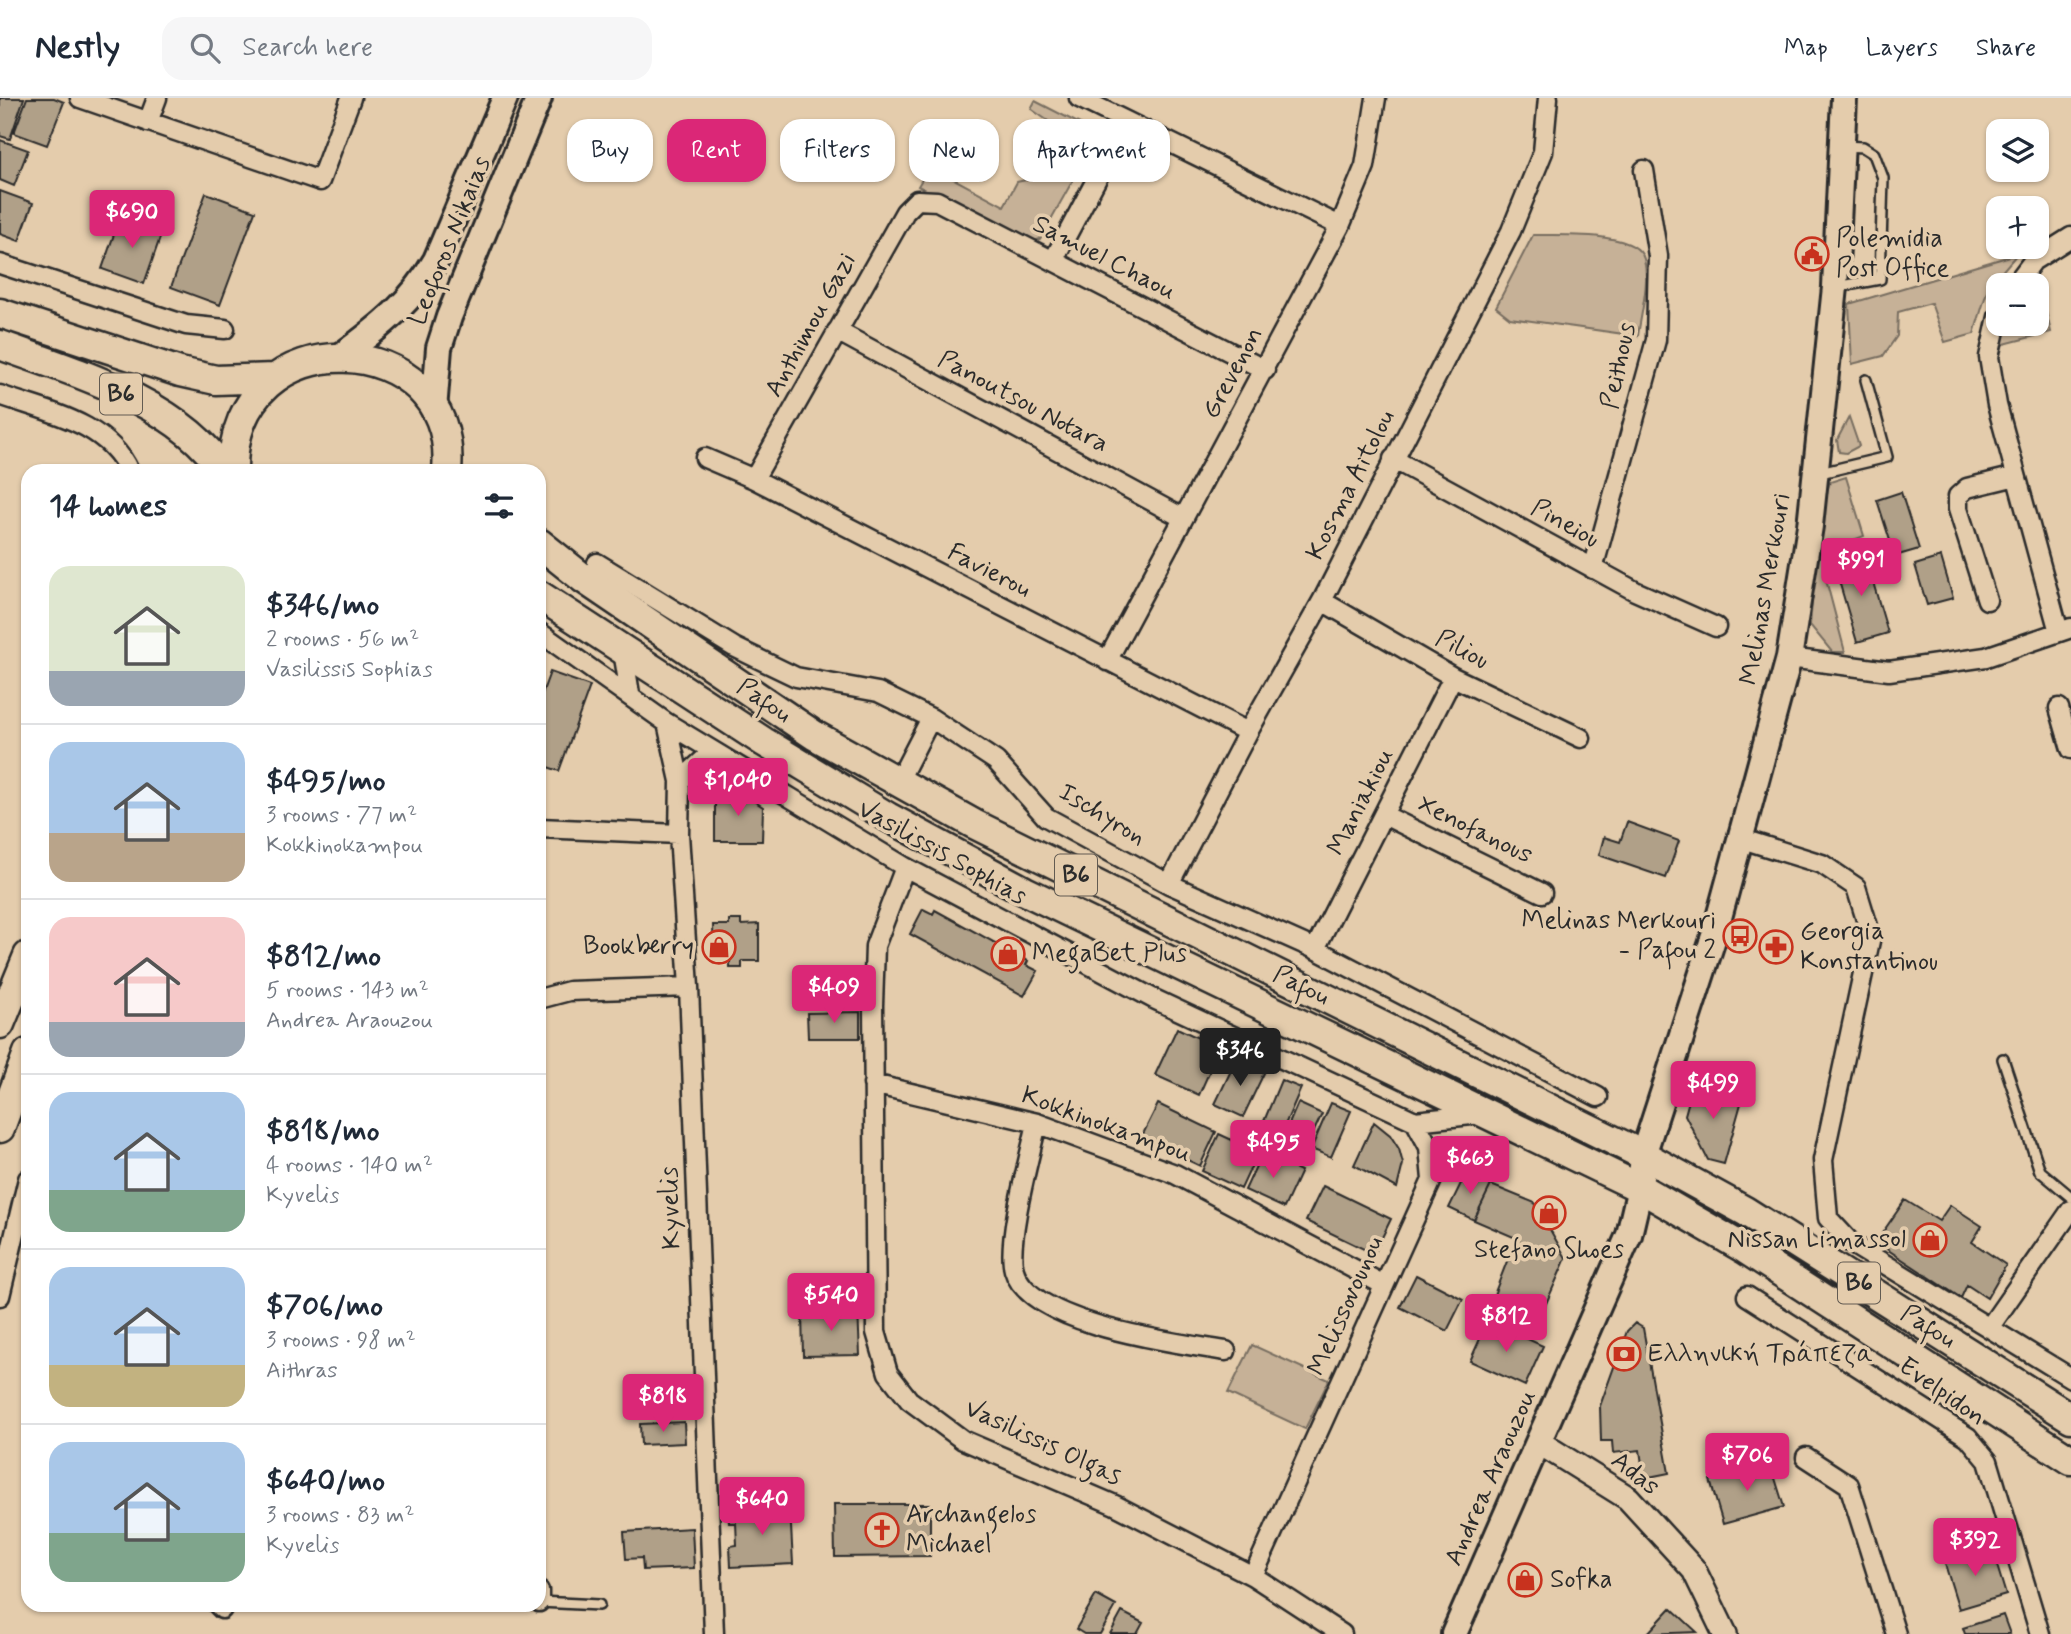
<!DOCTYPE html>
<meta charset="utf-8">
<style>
:root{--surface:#fff;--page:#f6f6f7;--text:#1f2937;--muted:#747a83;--line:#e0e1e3;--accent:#db2777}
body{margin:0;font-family:Mynerve,sans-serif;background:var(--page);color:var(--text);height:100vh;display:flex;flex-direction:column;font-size:26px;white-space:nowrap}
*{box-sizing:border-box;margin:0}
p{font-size:23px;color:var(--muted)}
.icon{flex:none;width:38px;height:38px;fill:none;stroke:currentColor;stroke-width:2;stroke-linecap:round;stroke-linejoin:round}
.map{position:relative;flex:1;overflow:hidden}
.sheet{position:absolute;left:21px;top:366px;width:525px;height:1148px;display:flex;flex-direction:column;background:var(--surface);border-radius:21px;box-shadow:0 2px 5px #0004}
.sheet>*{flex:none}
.guide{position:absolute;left:567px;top:21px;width:665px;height:63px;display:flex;gap:14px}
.buttons{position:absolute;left:1986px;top:21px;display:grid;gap:14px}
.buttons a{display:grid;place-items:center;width:63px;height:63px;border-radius:14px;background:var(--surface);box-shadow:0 2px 5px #0004;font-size:35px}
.price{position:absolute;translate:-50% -60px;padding:0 16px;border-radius:7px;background:var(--accent);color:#fff;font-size:23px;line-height:46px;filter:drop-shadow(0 2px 4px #0008)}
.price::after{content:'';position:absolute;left:50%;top:42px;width:21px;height:16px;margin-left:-10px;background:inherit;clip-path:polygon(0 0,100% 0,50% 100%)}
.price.current{background:#222;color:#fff}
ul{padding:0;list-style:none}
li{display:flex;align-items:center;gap:21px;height:175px;padding:0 28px}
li+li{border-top:2px solid var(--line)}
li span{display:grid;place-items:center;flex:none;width:196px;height:140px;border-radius:21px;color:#555}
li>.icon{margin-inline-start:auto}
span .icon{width:84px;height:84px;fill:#fffc;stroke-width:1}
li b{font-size:30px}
h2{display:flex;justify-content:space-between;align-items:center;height:84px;padding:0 28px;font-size:30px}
.tag{padding:0 24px;border-radius:21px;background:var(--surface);box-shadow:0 2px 5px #0004;font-size:24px;line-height:63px}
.tag.current{background:var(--accent);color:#fff}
header{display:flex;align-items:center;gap:42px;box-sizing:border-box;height:98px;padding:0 35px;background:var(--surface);border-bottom:2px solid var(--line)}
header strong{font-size:33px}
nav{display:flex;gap:38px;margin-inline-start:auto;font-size:24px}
.search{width:490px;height:63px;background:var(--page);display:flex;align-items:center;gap:18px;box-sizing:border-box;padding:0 24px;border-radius:21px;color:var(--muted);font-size:26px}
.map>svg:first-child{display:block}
</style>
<header>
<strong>Nestly</strong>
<div class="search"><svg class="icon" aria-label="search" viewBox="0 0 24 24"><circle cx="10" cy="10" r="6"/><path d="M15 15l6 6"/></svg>Search here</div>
<nav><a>Map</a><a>Layers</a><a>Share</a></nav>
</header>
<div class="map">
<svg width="2071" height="1536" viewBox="0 0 2071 1536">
<rect width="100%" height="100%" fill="#e4ccac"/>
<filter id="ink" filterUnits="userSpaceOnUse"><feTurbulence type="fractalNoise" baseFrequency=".0143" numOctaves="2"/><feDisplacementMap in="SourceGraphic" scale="14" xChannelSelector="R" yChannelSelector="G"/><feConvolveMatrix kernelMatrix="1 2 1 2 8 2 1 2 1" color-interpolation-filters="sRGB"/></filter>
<g filter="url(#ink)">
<path fill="#c6b197" stroke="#786e61" stroke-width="2" d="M1035,3l51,26 1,28 -47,84 -12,4 -110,-57 12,-20 74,40 13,-24 27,-6 20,-44 -33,-23z
M1533,137c25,1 104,-5 111,24 6,23 -3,54 -6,77l-128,-18 -14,-11z
M2017,156l-29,34 -14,46 -29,8 -14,-39 -33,9 -1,24 -14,20 -31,8 -3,-60z
M2039,185l12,49 -51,13 8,-21h29z
M1849,319l10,29 -13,7 -7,-1 -2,-12z
M1846,379l18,59 -39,15v25l20,76h-13l-22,-27 10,-112 10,-31z
M1252,1247l77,35 -24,49 -77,-36z"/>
<path fill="#b0a088" stroke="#2b2b2b" stroke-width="2" d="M0,0h24l-14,41 -10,-3z
M27,0h27l10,4 -17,43 -33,-12z
M0,42l28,10 -14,36 -14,-6z
M0,93l33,12 -14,38 -19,-7z
M206,95l49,18 -35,94 -49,-18z
M120,119l42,15 -18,52 -42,-15z
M1901,394l18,57 -24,7 -18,-56z
M1865,457l23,78 -31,9 -23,-78z
M1941,459l12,41 -26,7 -12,-40z
M550,574l40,14 -31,85 -20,-7v-62z
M731,691l6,1 26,17 -1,34h-47v-47l15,1z
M1627,724l52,19 -13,37 -67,-23 5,-18 16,5z
M923,811l10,5 2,-4 93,51 -2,4 12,6 -14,25 -114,-62z
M729,822h12v5l18,-1v37h-17v7h-12v-7l-16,1 -1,-37h16z
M860,914v26h-52l-1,-25z
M1177,930l43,20 -21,47 -44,-20z
M1237,960l28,13 -22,46 -28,-13z
M1281,982l20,8 -20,46 -19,-8z
M1693,988l49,14 -18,64 -16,-4 -23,-45z
M1298,1005l24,11 -15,32 -14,-6 6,-12 -10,-4z
M1331,1005l20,8 -20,46 -20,-8z
M1158,1006l58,28 -16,34 -59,-28z
M1374,1024l16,13 9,14 4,15 -6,24 -43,-23z
M1219,1036l39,18 -17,37 -39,-18z
M1262,1055l39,18 -17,37 -39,-18z
M1466,1075l25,12 -17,35 -25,-12z
M1491,1087l44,18 31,55 -28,64 -46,-22 24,-62 -42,-18z
M1323,1088l68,33 -17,35 -68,-33z
M1905,1102l34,21 11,-16 32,21 -10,16 34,23 -19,33 -20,-13 -6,13 -85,-56z
M1416,1177l47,24 -16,32 -47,-24z
M858,1211l2,46 -57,1 -1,-45z
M1488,1223l55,25 -18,40 -55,-25z
M1635,1225l8,5 26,145 -25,5 -4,-28 -27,3 -1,-12h-11l-1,-35 27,-75z
M684,1324l1,21 -44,2 -1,-21z
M1770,1364l14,45 -61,17 -13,-44z
M834,1406h96v52l-95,1z
M790,1409l3,57 -62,3 -1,-21 7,-1 -1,-22h-7l-1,-14z
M692,1430l2,40 -51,2 -1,-12 -16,1 -2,-27z
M1991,1448l15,49 -47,14 -15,-48z
M1096,1497l20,11 -16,28h-16l-8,-5z
M1671,1510l26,24 -50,2z
M1122,1514l21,11 -6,11h-27z
M2003,1517l7,19h-45l-2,-6z"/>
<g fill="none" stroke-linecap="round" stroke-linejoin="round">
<defs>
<path id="service" d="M1837,189l43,-8 3,-101 -9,-24 -11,-7 -20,-1
M1816,376l71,-17 -21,-77
M2003,961l37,112 31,26
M539,1504l60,3"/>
<path id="minor" d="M80,0l240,83 31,-83
M1079,0l261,128
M148,24l9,-24
M1053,163l74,-139
M0,166l186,61 39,4
M2015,187l18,-24 38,-24
M1998,219l-9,40 8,48 62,227
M837,233l346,187
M0,297c47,17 107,27 129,76
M705,360l49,21 494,253
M1393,361l242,132 81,36
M754,381l151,-267 12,-12 20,1 328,169
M597,465l137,84 62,30 82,15 53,26 65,43 50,56 123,67 146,65 283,148
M1593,471l63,-229 2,-84 -14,-86
M1987,502l-29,-91v-13l9,-8 49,-12
M1322,503l131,76 128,61
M539,534l128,91 238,144 249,132 261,122 14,26 3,33 -179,396
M623,553l7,43
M1789,560l100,13 97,-14 85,-29
M1107,563l233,-435 25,-60 11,-68
M2059,610l12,41
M667,625l13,58 -1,53 10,153 25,647
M680,683l32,-29
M898,684l33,-64
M1384,717l158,78
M539,730l140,6
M1739,740l83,26 34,23 15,49 -48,224 5,58 24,26 219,134
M905,769l-30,79 -2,59 3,327 12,41 21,27 54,40 152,65 138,71 89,58
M1169,786l79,-152 74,-131 189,-370 32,-79 5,-54
M1315,851l138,-272
M539,901l30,-8 120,-4
M873,986l164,39 138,51 209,111
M1415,1023l66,-7
M1037,1025c-7,33 -31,118 -23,147 15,55 164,73 212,81
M0,1198l28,-117
M1747,1198l221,141 20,24 52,173
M1989,1230l82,-118
M1806,1359l43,28 47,149
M539,1493v11
M218,1507l4,4"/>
<path id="tertiary" d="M1540,1345l88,55 66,72 31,64"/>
<path id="secondary" d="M342,257c38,-28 70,-53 94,-95l69,-162
M434,312l5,-62 10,-31 90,-219
M1454,1536l175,-399 11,-47 3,-33 71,-219 75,-278 21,-132 25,-239 9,-189"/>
<path id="primary" d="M0,215l180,59 36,8 58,-2
M0,247c72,26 181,58 223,126
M233,373c-2,-157 227,-145 214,0
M539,445l45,36 230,156 160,89 669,331 102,56 326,207
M539,497l225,147 124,75 137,74 615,297 105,61 326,211
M0,926l28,-68
M0,1030l28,-75"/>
</defs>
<use href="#service" stroke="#2b2b2b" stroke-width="14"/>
<use href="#minor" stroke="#2b2b2b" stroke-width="23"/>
<use href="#tertiary" stroke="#2b2b2b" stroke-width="28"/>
<use href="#secondary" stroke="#2b2b2b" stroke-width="30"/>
<use href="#primary" stroke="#2b2b2b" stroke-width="33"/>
<use href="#service" stroke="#e4ccac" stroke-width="9"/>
<use href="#minor" stroke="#e4ccac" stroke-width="18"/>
<use href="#tertiary" stroke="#e4ccac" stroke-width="23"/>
<use href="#secondary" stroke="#e4ccac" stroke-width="24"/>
<use href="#primary" stroke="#e4ccac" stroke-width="28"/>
</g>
</g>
<defs>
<symbol id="civic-ring" viewBox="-11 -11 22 22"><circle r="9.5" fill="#e4ccac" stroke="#c8321e" stroke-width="1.5"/><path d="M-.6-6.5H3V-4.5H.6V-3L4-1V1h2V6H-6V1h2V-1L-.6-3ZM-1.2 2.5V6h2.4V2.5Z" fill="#c8321e"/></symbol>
<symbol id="bus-ring" viewBox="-11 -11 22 22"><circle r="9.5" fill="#e4ccac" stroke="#c8321e" stroke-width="1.5"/><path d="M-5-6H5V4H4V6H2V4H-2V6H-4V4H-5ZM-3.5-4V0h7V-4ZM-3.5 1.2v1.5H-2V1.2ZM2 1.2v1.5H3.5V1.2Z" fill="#c8321e"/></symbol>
<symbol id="shop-ring" viewBox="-11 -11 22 22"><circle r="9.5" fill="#e4ccac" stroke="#c8321e" stroke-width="1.5"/><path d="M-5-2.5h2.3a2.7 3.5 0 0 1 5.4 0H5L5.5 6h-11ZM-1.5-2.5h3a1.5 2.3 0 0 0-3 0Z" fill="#c8321e"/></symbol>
<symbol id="pharmacy-ring" viewBox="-11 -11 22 22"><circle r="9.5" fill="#e4ccac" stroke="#c8321e" stroke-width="1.5"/><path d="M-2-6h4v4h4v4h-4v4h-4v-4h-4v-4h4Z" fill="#c8321e"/></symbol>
<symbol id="bank-ring" viewBox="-11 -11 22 22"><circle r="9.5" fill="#e4ccac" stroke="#c8321e" stroke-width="1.5"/><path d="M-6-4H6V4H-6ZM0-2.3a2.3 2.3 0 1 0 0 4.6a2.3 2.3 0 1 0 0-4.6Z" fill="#c8321e"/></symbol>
<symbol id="church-ring" viewBox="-11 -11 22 22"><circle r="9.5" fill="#e4ccac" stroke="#c8321e" stroke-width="1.5"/><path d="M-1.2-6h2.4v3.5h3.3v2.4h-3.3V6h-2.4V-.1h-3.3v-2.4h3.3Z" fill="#c8321e"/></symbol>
</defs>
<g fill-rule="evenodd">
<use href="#civic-ring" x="1793" y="137" width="38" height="38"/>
<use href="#bus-ring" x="1721" y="819" width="38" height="38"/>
<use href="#shop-ring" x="700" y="830" width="38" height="38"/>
<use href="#pharmacy-ring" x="1757" y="830" width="38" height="38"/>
<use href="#shop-ring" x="989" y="837" width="38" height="38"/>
<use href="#shop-ring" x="1530" y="1096" width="38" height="38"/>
<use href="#shop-ring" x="1911" y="1123" width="38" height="38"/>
<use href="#bank-ring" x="1605" y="1237" width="38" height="38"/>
<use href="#church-ring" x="863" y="1413" width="38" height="38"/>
<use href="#shop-ring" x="1506" y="1463" width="38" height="38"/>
</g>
<g text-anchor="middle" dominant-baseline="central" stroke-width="7" stroke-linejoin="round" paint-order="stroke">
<g fill="#e4ccac" stroke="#625b52" stroke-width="2">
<rect x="100" y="275.5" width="42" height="41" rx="5"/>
<rect x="1055" y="756.5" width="42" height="41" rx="5"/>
<rect x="1838" y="1164.5" width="42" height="41" rx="5"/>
</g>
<g font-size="24" font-weight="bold" fill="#2b2b2b">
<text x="121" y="296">B6</text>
<text x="1076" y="777">B6</text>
<text x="1859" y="1185">B6</text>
</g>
<g font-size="26" fill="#2b2b2b" stroke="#e4ccac" text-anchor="start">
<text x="1836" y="141">Polemidia<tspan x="1836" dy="30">Post Office</tspan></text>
<text x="1716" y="823" text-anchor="end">Melinas Merkouri<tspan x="1716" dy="30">- Pafou 2</tspan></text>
<text x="1800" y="834">Georgia<tspan x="1800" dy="30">Konstantinou</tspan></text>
<text x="694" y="849" text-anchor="end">Bookberry</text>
<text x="1032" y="856">MegaBet Plus</text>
<text x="1906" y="1142" text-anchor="end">Nissan Limassol</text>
<text x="1549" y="1152" text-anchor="middle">Stefano Shoes</text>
<text x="1648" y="1256">Ελληνική Τράπεζα</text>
<text x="906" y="1417">Archangelos<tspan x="906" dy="30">Michael</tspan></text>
<text x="1550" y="1482">Sofka</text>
</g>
<g font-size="26" fill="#2b2b2b" stroke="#e4ccac">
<text transform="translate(450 143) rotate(-68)">Leoforos Nikaias</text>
<text transform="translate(1104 160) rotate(27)">Samuel Chaou</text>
<text transform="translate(811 227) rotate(-61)">Anthimou Gazi</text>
<text transform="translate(1619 268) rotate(-78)">Peithous</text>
<text transform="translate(1233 275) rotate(-62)">Grevenon</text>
<text transform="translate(1023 304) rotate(28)">Panoutsou Notara</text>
<text transform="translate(1351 387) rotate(-63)">Kosma Aitolou</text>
<text transform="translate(1565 426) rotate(29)">Pineiou</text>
<text transform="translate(989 473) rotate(27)">Favierou</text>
<text transform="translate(1766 491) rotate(-80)">Melinas Merkouri</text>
<text transform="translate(1462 552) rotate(28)">Piliou</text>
<text transform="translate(764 603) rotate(34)">Pafou</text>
<text transform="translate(1361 704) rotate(-63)">Maniakiou</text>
<text transform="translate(1102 717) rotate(31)">Ischyron</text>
<text transform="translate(1475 732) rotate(26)">Xenofanous</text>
<text transform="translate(942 755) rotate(29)">Vasilissis Sophias</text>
<text transform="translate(1301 888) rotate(26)">Pafou</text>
<text transform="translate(1106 1027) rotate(20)">Kokkinokampou</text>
<text transform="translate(671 1110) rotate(-92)">Kyvelis</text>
<text transform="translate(1346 1208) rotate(-66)">Melissovounou</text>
<text transform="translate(1928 1229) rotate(32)">Pafou</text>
<text transform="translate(1942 1294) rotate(35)">Evelpidon</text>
<text transform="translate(1043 1345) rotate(25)">Vasilissis Olgas</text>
<text transform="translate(1635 1376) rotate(38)">Adas</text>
<text transform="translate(1491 1380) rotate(-66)">Andrea Araouzou</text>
</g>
</g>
</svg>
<div class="buttons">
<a><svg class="icon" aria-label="layers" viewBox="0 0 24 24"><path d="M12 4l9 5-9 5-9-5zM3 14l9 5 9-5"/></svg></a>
<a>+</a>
<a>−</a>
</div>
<b class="price" style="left:132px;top:152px">$690</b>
<b class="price" style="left:1861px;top:500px">$991</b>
<b class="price" style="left:738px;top:720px">$1,040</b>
<b class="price" style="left:834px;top:927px">$409</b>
<b class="price current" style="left:1240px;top:990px">$346</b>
<b class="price" style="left:1713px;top:1023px">$499</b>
<b class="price" style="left:1273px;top:1082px">$495</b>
<b class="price" style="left:1470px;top:1098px">$663</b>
<b class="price" style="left:831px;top:1235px">$540</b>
<b class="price" style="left:1506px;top:1256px">$812</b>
<b class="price" style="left:663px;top:1336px">$818</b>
<b class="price" style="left:1747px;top:1395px">$706</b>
<b class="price" style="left:762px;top:1439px">$640</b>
<b class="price" style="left:1975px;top:1480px">$392</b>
<div class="guide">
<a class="tag">Buy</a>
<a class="tag current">Rent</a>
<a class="tag">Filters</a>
<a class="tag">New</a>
<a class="tag">Apartment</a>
</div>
<section class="sheet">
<h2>14 homes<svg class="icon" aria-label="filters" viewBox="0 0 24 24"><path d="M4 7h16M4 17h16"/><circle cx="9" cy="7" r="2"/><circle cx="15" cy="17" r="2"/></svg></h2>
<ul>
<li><span style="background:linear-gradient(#dfe7d0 75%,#9aa5b1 0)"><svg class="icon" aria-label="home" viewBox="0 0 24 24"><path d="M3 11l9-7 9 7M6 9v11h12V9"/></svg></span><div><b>$346/mo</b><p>2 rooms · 56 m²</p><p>Vasilissis Sophias</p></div></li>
<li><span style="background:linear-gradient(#a9c7e8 65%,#b9a48a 0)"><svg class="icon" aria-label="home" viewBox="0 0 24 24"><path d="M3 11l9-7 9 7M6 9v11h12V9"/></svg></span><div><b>$495/mo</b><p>3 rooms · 77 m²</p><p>Kokkinokampou</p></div></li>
<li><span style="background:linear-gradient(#f6c9c9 75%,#9aa5b1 0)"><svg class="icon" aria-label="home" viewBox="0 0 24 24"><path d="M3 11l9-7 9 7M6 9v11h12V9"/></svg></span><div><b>$812/mo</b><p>5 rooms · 143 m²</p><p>Andrea Araouzou</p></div></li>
<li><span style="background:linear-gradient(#a9c7e8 70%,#7fa58c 0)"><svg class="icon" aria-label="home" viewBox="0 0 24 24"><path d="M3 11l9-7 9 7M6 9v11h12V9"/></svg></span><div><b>$818/mo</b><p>4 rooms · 140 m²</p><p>Kyvelis</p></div></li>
<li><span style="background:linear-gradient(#a9c7e8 70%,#c2b280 0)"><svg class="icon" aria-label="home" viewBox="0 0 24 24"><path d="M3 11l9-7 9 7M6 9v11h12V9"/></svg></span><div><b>$706/mo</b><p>3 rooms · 98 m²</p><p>Aithras</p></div></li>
<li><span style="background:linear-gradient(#a9c7e8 65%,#7fa58c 0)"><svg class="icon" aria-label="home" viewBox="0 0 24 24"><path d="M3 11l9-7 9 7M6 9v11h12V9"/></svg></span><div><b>$640/mo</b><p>3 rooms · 83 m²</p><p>Kyvelis</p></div></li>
</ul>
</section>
</div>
